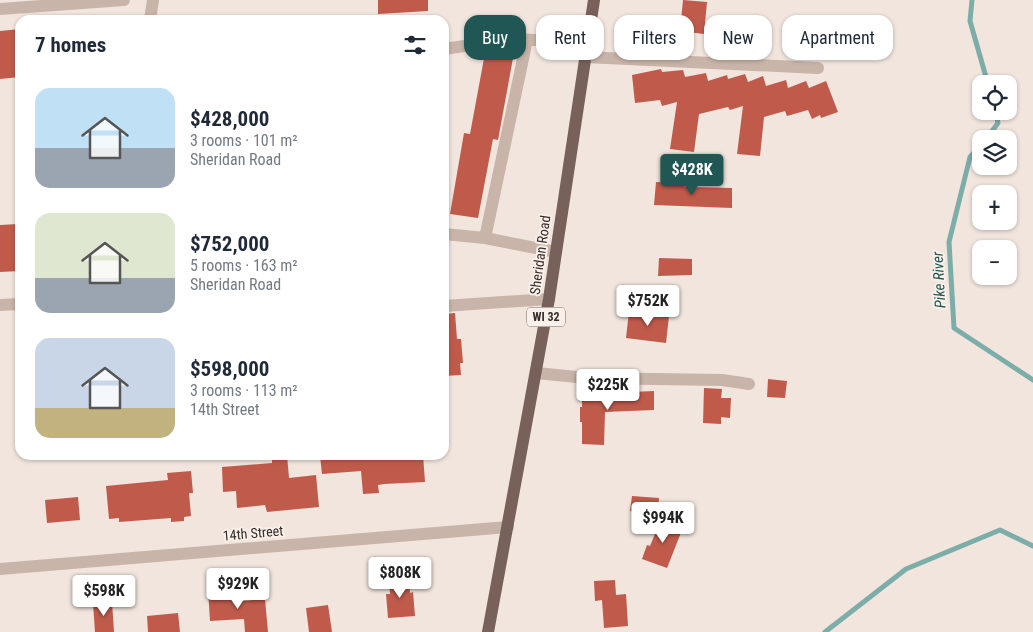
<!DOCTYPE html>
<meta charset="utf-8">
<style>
:root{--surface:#fff;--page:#f6f6f7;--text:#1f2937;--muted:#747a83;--accent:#205653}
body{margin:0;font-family:"Roboto Condensed",sans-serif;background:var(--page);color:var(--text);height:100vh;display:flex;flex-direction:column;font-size:19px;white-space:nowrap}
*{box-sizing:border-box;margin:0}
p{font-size:16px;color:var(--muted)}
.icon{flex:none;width:28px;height:28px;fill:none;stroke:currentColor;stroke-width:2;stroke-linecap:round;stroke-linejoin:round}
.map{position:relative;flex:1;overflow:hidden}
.panel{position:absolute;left:15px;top:15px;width:434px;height:445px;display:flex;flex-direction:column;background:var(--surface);border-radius:15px;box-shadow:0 1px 4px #0004}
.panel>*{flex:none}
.banner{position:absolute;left:464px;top:15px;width:475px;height:45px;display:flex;gap:10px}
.buttons{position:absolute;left:972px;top:75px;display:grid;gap:10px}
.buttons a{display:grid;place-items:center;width:45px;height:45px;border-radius:10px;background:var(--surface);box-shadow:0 1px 4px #0004;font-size:25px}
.price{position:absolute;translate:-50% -42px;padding:0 11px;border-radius:5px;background:#fff;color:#222;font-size:16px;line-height:32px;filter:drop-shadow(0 1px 2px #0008)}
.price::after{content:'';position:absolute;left:50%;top:30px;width:15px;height:11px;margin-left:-8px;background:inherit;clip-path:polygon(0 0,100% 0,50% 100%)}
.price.active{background:var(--accent);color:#fff}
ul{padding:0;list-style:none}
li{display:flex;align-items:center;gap:15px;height:125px;padding:0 20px}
li span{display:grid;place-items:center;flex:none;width:140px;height:100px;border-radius:15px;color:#555}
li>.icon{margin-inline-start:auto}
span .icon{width:60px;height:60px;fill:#fffc;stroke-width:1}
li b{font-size:21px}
h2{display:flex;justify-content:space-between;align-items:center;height:60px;padding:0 20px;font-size:21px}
.pill{padding:0 18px;border-radius:15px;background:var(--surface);box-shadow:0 1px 4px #0004;font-size:18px;line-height:45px}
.pill.active{background:var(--accent);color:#fff}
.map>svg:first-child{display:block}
</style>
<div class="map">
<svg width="1033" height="632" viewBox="0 0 1033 632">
<rect width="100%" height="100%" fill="#f1e5dd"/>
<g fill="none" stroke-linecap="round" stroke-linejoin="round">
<path stroke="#7dada9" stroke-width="5" d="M972,0l-2,21 18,63
M986,139l12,-16 -3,-12
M981,144l-11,13 -21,85 5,86 79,52
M825,632l81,-63 94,-39 33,16"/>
</g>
<path fill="#c05b4c" d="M378,0h50v11l-50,3z
M683,0l24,2 -3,32 -24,-3z
M20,29v48l-20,2v-48z
M485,53l28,5 -15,82 -5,-1 -15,79 -28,-4 14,-81 6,1z
M661,69l1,3 21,-2 2,7 21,-4 2,8 19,-6 1,4 17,-5 3,8 15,-6 3,10 20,-6 2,8 18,-7 3,7 17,-7 12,31 -17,6 -1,-3 -8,4 -4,-9 -21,6 -2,-5 -21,6 -4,39 -23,-2 6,-48 -13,4 -2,-3 -29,7 -5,38 -24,-3 7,-47 -15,4 -2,-6 -25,3 -3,-28z
M656,182l24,1v2l7,2 45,1v20l-78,-3z
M18,224l2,47 -20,1v-47z
M659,258l33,1v16l-34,1z
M629,311l40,5 -3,27 -40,-5z
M455,313l2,26h4l2,24h-3l1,12 -17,1v-62z
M768,379l19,2 -2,17 -18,-1z
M704,388l18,1 -1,9h10l-1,20 -9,-1v7l-18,-1z
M587,390h17v3l28,1v-2l22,-1v19l-49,2 -1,33 -22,-1v-22h-2v-15h2v-16z
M272,455h15l2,23 27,-3 3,32 -52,5 -2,-7 -28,3 -1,-17 -13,1 -1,-25 50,-4z
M329,455h94l2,27 -41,2 -6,1 1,8 -16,1 -2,-23 -39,3 -2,-18z
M191,471l2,22h-4l2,23 -7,1v4l-13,1v-4l-52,4v-4l-10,1 -3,-33 62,-6 -1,-7z
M632,496l27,2 -1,18 -28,-5z
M78,497l2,23 -33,3 -2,-23z
M661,519l18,7 -1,3 4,1 -15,38 -25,-9 5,-14 3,1z
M409,578l1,15 3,-1 2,24 -27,2 -2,-24h4l-1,-14z
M615,580l1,15 10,-1 2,32 -24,2 -2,-28 -7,1 -1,-20z
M232,588l1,14 32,-3 3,33h-23l-1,-13 -34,2 -2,-31z
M112,602l2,30h-19l-2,-28z
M328,605l4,27h-23l-3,-24z
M178,613l2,19h-32l-1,-16z"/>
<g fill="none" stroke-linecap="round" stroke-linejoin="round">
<path stroke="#c9b4a9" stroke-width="12" d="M0,9l124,-9
M150,20l3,-20
M444,49l68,-10 75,3
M585,57l233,11
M444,234l41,4 71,14
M485,238l42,-198
M0,305l20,-1
M444,306l105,-7
M536,373l51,5 135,2 27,4
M0,569l508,-42"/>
<path stroke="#77615a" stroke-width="12" d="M488,632l61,-333 45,-299"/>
</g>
<g text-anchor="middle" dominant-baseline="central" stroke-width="4" stroke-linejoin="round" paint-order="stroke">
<rect fill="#f9f0e9" stroke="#706663" stroke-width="1" x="527" y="307.5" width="38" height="19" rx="4"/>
<g font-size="12" font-weight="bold" fill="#362b29">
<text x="546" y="317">WI 32</text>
</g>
<g font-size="14" fill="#362b29" stroke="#f9f0e9">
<text transform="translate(540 255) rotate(-82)">Sheridan Road</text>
<text transform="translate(253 533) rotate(-5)">14th Street</text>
</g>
<g font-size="15" font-style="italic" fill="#205653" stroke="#f9f0e9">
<text transform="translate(939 280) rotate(-93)">Pike River</text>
</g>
</g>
</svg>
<div class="buttons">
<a><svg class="icon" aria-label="locate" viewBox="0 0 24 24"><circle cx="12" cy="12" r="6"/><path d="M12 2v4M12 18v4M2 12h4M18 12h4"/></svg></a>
<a><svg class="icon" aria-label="layers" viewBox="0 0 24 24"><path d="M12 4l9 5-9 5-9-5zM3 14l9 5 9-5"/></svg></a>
<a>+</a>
<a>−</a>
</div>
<b class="price active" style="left:692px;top:196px">$428K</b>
<b class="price" style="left:648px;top:327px">$752K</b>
<b class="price" style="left:608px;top:411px">$225K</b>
<b class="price" style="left:663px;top:544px">$994K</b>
<b class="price" style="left:400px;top:599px">$808K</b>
<b class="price" style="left:238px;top:610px">$929K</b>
<b class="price" style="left:104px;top:617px">$598K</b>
<div class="banner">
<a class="pill active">Buy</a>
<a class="pill">Rent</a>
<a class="pill">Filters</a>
<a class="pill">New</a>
<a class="pill">Apartment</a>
</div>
<section class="panel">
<h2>7 homes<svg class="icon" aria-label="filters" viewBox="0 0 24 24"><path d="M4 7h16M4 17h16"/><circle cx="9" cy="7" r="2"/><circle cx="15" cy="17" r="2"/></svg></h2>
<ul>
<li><span style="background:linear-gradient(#bfe0f5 60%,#9aa5b1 0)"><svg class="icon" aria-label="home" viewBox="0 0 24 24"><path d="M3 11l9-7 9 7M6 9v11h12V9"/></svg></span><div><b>$428,000</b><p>3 rooms · 101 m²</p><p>Sheridan Road</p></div></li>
<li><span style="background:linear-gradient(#dfe7d0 65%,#9aa5b1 0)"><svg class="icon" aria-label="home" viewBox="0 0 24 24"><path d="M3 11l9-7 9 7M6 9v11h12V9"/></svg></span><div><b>$752,000</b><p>5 rooms · 163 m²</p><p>Sheridan Road</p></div></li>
<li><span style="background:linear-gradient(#c9d6e8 70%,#c2b280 0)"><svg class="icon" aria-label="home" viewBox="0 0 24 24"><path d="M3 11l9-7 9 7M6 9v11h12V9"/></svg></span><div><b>$598,000</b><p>3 rooms · 113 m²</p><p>14th Street</p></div></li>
</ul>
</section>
</div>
